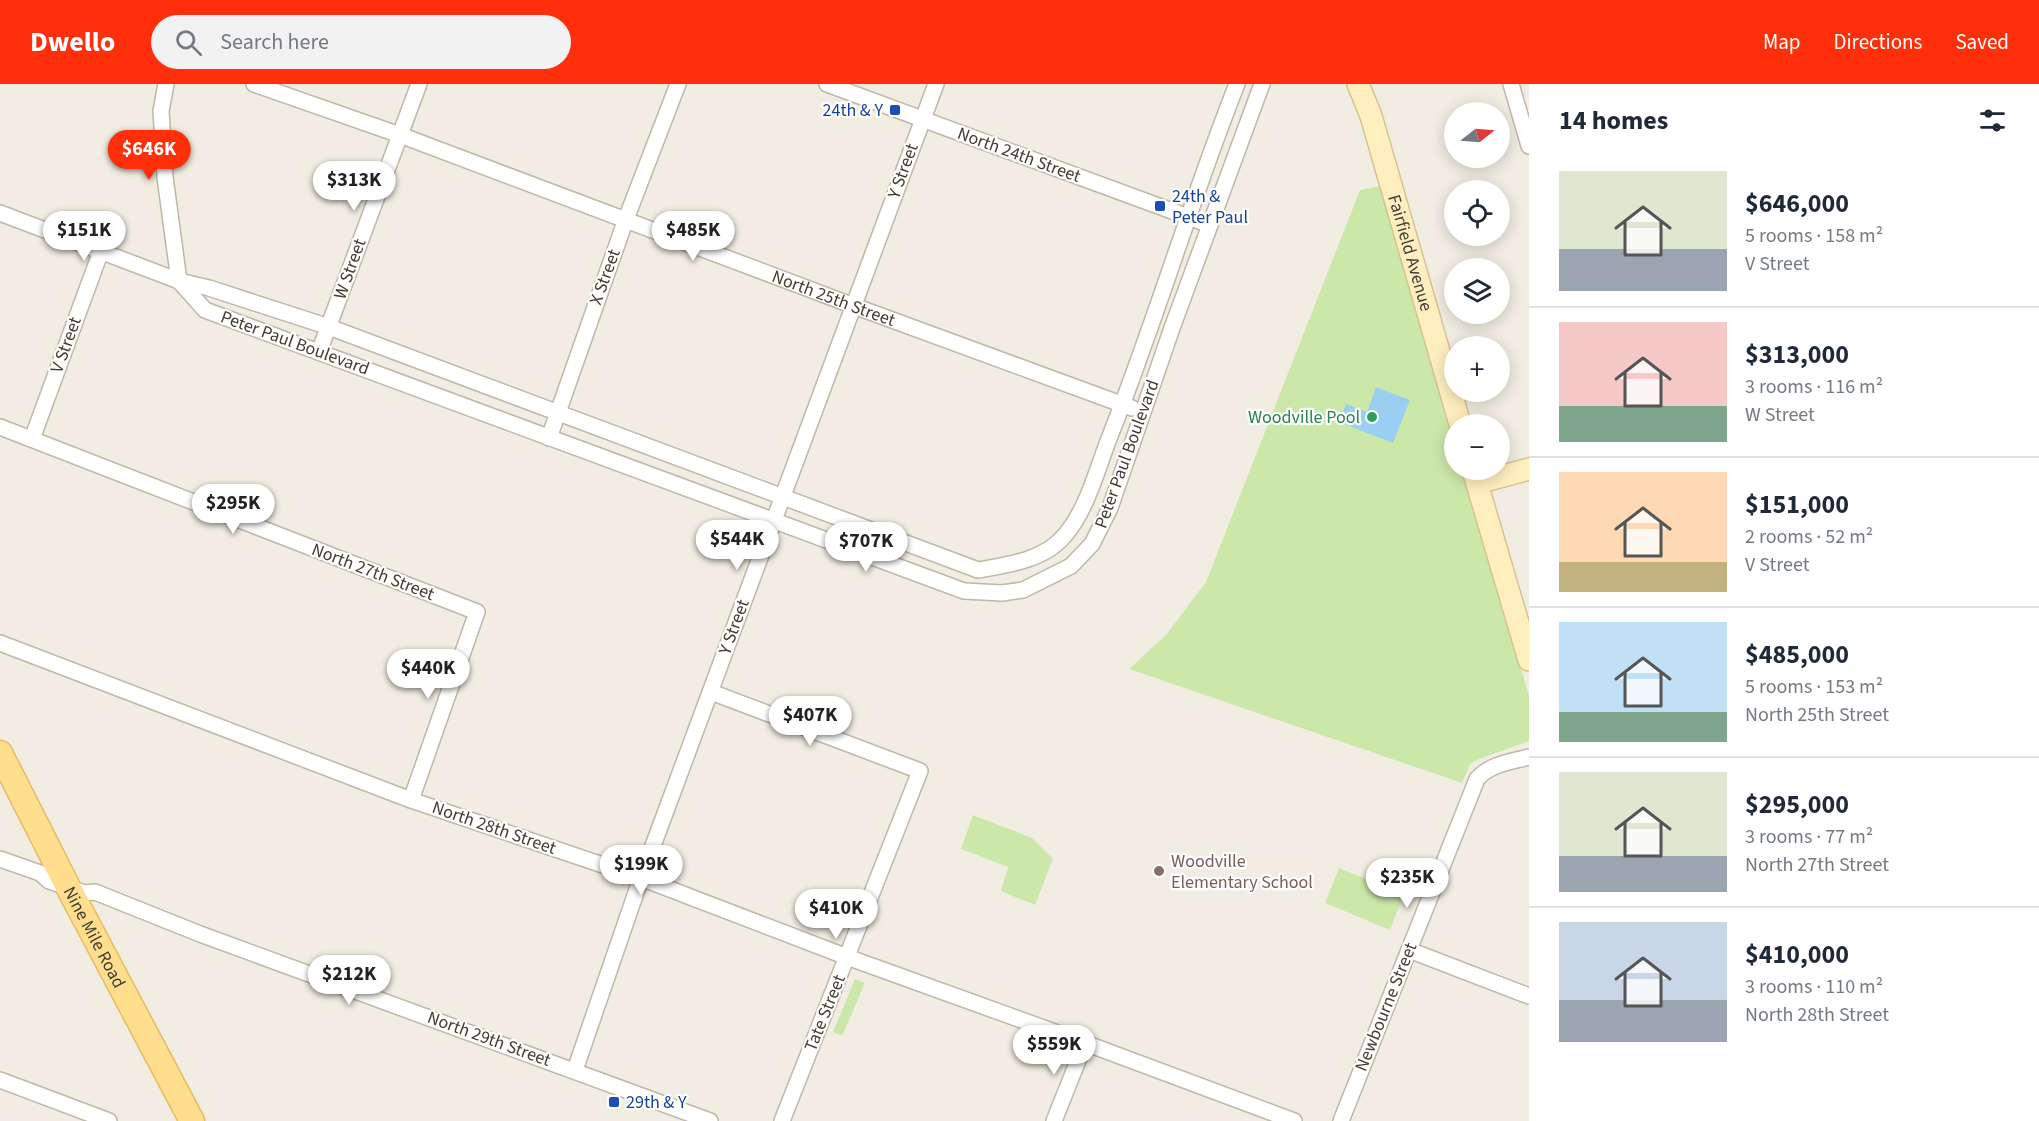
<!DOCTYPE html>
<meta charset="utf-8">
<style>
:root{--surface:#fff;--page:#f2f2f3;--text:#1f2937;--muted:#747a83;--line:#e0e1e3;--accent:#ff2e0b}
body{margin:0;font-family:"Source Sans 3",sans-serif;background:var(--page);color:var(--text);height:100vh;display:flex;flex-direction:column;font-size:22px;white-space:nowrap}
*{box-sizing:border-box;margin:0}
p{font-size:20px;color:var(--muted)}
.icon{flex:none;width:33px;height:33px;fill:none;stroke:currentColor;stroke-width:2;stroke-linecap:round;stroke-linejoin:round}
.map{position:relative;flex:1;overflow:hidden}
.side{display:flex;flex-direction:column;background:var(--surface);width:510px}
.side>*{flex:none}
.needle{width:39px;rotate:73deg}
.fabs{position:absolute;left:1444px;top:18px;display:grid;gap:12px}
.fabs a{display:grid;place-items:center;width:66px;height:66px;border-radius:50%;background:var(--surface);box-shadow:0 3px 15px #0003;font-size:30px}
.price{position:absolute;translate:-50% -51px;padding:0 14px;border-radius:21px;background:#fff;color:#222;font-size:20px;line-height:39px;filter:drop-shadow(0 2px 3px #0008)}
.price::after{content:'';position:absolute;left:50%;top:36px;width:18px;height:14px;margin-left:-9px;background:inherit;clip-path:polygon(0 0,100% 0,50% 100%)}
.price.selected{background:var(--accent);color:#fff}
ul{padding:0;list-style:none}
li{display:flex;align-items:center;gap:18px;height:150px;padding:0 30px}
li+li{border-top:2px solid var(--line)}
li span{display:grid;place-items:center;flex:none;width:168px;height:120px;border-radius:0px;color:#555}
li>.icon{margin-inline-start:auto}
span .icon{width:72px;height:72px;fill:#fffc;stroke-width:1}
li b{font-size:26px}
h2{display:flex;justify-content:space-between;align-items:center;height:72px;padding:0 30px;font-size:26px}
header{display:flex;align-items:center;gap:36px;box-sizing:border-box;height:84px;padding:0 30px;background:var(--accent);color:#fff}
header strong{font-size:28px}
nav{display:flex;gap:33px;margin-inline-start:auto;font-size:21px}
.search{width:420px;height:54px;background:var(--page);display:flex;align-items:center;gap:15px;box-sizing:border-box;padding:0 21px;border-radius:33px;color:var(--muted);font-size:22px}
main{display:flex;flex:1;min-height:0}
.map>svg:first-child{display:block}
</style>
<header>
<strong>Dwello</strong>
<div class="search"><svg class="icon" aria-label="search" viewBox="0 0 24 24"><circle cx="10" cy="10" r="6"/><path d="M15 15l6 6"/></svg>Search here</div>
<nav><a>Map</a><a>Directions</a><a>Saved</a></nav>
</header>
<main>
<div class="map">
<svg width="1529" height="1037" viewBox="0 0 1529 1037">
<rect width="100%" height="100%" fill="#f2ede2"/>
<path fill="#cce8a8" d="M1381,102l74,255v29h8l66,226v45l-55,20 -4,3 -8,19 -333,-114 37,-34 40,-53 154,-392z
M973,731l59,23 21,21 -18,46 -34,-14 7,-24 -47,-18z
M1339,784l65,26 -14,36 -65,-27z
M855,895l10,4 -23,53 -9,-4z"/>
<path fill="#9bcff2" d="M1376,303l34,13 -17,43 -54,-21 7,-18 21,8z"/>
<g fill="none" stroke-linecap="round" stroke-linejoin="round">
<defs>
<g id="street">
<path d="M166,0l-5,27 4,66 14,104"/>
<path id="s1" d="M254,0l146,51 454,171 278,102"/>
<path d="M827,0l383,141"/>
<path d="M1511,0l18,62"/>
<path d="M0,129l179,68 30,7 120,39 649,243c30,-5 67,-10 87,-35 22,-25 33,-69 45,-99 46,-116 81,-236 127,-352"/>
<path d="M179,197l26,29 759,281 38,2 21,-3 48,-24 21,-22 18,-36 62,-180 90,-244"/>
<path d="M319,268l100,-268"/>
<path d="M0,343l477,185 -66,188"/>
<path d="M549,354l77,-219 52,-135"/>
<path d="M32,355l69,-188"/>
<path d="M0,559l411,157 230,78 206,79 238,86 209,78"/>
<path d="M711,608l209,79 -138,350"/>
<path d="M0,775l40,14 9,8 36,12 10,-1 105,42 510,187"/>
<path d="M1409,866l120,46"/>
<path d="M575,986l66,-192 295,-794"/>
<path d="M0,996l109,41"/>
<path d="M1054,1037l31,-78"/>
<path d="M1341,1037l136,-342c13,-15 33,-17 52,-22"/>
</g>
<g id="secondary">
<path id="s2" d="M1358,0l13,32 89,308"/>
<path d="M1473,386l56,190"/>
<path d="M1477,399l52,-14"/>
</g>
<g id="primary">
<path id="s3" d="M0,669l68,134 124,234"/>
</g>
</defs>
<use href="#street" stroke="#c0b7a7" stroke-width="18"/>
<use href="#secondary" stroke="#d7c392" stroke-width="24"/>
<use href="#primary" stroke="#e7bb5b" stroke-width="27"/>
<use href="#street" stroke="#fff" stroke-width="15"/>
<use href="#secondary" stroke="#ffefbe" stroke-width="21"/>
<use href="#primary" stroke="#ffde8d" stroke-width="24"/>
</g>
<g fill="#1a4fb4" stroke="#fff" stroke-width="2">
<rect x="889" y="20" width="12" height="12" rx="3"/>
<rect x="1154" y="116" width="12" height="12" rx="3"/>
<rect x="608" y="1012" width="12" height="12" rx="3"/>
</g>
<circle fill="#2e9e5b" stroke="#fff" stroke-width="2" cx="1372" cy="333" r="6"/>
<circle fill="#8d6e63" stroke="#fff" stroke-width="2" cx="1159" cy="787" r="6"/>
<g text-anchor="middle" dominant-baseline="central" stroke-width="4.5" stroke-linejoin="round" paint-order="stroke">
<g font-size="18" fill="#164399" stroke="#fff" text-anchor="start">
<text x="883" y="26" text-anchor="end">24th &amp; Y</text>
<text x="1172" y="112">24th &amp;<tspan x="1172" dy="21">Peter Paul</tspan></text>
<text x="626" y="1018">29th &amp; Y</text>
</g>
<g font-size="18" fill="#433c32" stroke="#fff">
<text transform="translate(1019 71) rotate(20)">North 24th Street</text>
<text transform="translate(903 87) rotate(-70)">Y Street</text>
<text stroke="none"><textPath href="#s2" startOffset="177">Fairfield Avenue</textPath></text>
<text transform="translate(350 185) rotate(-70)">W Street</text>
<text transform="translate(605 193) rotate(-70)">X Street</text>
<text stroke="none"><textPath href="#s1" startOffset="618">North 25th Street</textPath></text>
<text transform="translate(295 259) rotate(20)">Peter Paul Boulevard</text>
<text transform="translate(66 261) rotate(-70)">V Street</text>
<text transform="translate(1127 370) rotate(-70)">Peter Paul Boulevard</text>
<text transform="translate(373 488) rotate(21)">North 27th Street</text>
<text transform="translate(734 543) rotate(-70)">Y Street</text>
<text transform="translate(494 744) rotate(19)">North 28th Street</text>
<text stroke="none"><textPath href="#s3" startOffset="207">Nine Mile Road</textPath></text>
<text transform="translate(1386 923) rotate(-68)">Newbourne Street</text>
<text transform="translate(825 929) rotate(-68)">Tate Street</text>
<text transform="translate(489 955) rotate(20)">North 29th Street</text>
</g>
<g font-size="18" fill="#27864d" stroke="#fff" text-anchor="end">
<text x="1360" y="333">Woodville Pool</text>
</g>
<g font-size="18" fill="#785e54" stroke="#fff" text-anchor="start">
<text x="1171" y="777">Woodville<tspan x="1171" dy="21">Elementary School</tspan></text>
</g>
</g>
</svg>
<div class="fabs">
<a><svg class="needle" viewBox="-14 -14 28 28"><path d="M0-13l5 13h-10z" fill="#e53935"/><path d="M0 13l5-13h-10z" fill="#747a83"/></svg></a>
<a><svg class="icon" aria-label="locate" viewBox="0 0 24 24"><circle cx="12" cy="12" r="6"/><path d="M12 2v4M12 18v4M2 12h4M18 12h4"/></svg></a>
<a><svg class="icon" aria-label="layers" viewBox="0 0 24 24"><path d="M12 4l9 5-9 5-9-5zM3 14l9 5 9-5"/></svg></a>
<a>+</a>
<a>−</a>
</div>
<b class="price selected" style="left:149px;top:97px">$646K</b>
<b class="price" style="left:354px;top:128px">$313K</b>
<b class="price" style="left:84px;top:178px">$151K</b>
<b class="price" style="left:693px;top:178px">$485K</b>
<b class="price" style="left:233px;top:451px">$295K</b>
<b class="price" style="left:737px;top:487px">$544K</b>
<b class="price" style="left:866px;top:489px">$707K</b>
<b class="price" style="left:428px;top:616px">$440K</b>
<b class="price" style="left:810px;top:663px">$407K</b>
<b class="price" style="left:641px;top:812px">$199K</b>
<b class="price" style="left:1407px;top:825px">$235K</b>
<b class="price" style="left:836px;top:856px">$410K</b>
<b class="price" style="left:349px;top:922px">$212K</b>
<b class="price" style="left:1054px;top:992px">$559K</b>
</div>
<section class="side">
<h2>14 homes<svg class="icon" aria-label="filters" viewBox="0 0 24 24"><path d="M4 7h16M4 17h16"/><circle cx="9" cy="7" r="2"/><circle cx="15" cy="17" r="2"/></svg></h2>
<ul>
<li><span style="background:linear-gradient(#dfe7d0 65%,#9aa5b1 0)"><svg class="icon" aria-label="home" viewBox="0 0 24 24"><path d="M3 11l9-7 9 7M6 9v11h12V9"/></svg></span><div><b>$646,000</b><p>5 rooms · 158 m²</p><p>V Street</p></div></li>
<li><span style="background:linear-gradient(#f6c9c9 70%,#7fa58c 0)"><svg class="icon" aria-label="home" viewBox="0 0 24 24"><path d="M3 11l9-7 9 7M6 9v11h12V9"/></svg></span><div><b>$313,000</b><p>3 rooms · 116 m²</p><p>W Street</p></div></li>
<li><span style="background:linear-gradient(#ffd9b3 75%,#c2b280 0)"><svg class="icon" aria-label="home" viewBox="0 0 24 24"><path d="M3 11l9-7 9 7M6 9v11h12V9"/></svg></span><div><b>$151,000</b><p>2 rooms · 52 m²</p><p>V Street</p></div></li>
<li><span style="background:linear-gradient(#bfe0f5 75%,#7fa58c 0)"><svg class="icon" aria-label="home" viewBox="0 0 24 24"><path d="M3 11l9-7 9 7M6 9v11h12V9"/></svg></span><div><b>$485,000</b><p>5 rooms · 153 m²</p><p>North 25th Street</p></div></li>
<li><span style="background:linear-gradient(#dfe7d0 70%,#9aa5b1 0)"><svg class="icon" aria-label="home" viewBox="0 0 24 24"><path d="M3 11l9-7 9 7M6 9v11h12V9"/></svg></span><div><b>$295,000</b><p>3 rooms · 77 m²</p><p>North 27th Street</p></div></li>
<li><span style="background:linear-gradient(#c9d6e8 65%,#9aa5b1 0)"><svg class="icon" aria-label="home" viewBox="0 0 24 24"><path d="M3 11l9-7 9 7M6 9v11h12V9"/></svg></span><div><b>$410,000</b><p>3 rooms · 110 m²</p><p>North 28th Street</p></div></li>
</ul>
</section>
</main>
